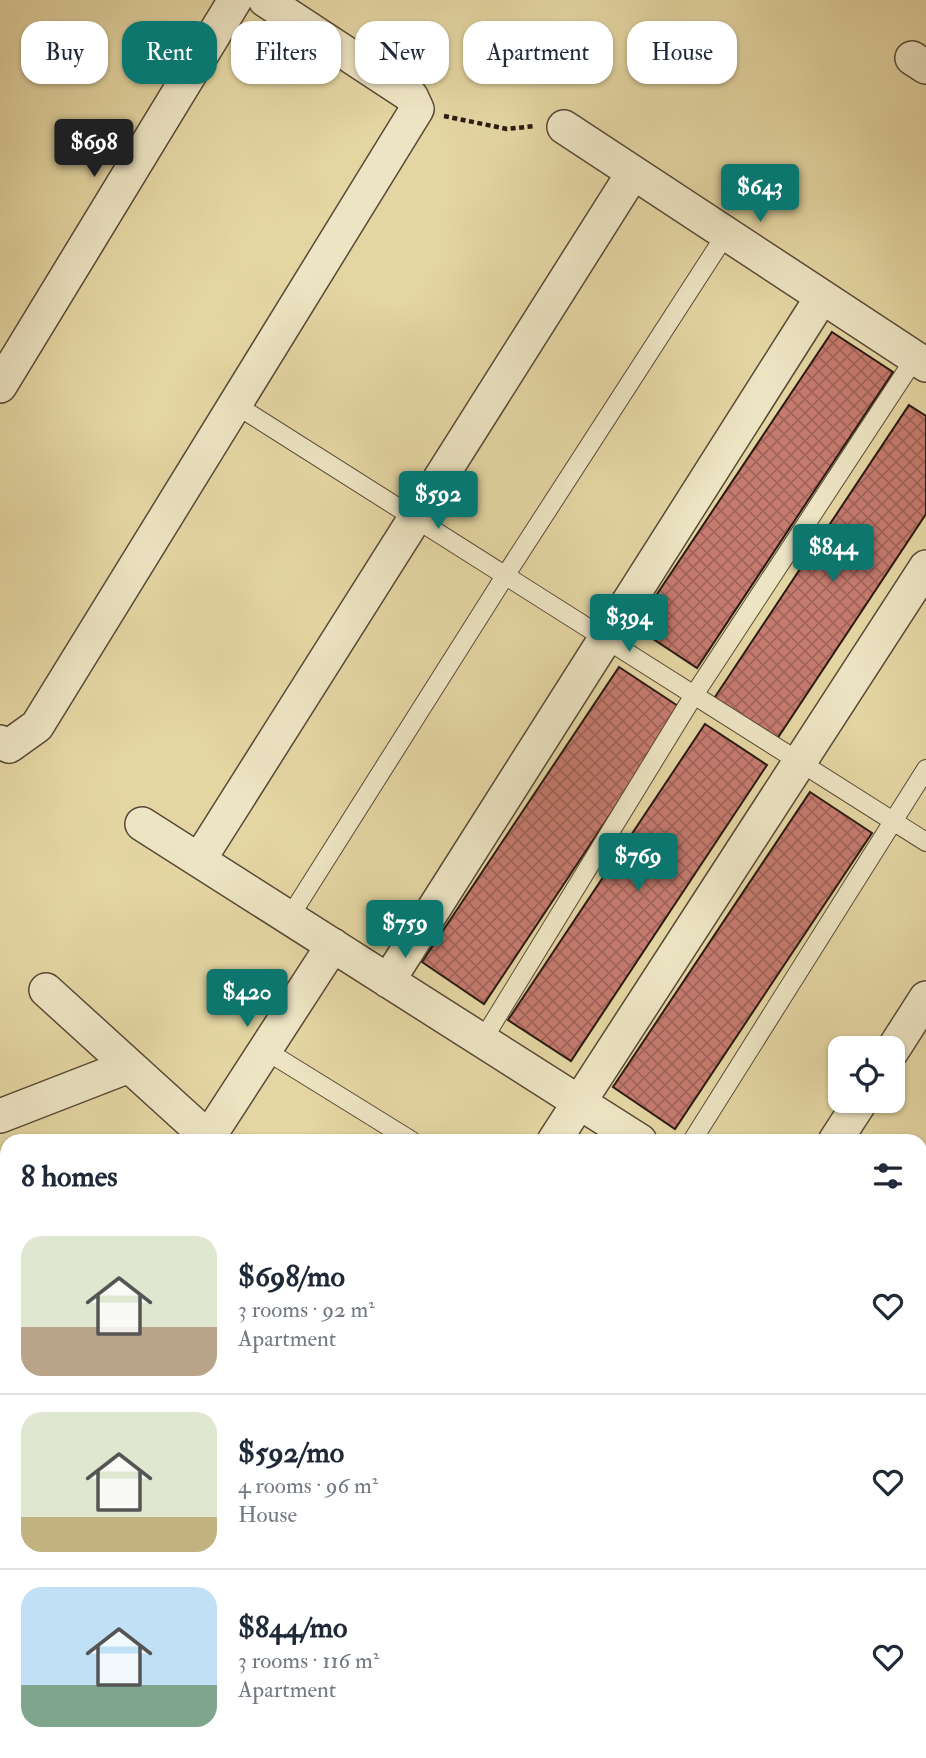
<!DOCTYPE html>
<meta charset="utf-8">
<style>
:root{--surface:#fff;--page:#f2f2f3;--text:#1f2937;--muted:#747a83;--line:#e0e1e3;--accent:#0f766e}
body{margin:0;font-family:"IM FELL Double Pica",serif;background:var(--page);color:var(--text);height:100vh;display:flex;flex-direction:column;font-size:26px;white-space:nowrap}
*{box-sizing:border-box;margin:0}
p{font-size:23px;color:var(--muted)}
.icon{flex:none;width:38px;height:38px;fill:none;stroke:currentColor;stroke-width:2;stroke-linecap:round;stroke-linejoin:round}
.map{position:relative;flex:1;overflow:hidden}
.drawer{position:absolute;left:0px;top:1134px;width:928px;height:625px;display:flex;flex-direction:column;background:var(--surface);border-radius:21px 21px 0 0;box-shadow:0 2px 5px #0004}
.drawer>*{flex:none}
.banner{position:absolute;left:21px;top:21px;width:886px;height:63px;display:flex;gap:14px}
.tools{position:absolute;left:828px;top:1036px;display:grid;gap:14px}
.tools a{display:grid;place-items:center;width:77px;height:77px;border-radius:14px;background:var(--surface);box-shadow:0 2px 5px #0004;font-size:35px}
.price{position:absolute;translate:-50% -60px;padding:0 16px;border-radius:7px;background:var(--accent);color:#fff;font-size:23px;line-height:46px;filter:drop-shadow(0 2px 4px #0008)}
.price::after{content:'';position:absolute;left:50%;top:42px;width:21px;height:16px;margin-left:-10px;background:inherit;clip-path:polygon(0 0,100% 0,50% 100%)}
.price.active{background:#222;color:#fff}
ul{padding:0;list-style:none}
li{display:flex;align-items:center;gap:21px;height:175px;padding:0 21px}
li+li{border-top:2px solid var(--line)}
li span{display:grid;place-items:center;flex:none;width:196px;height:140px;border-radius:21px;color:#555}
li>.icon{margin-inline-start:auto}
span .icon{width:84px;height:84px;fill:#fffc;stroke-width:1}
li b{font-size:30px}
h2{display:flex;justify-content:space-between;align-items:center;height:84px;padding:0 21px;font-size:30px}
.tag{padding:0 24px;border-radius:21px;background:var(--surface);box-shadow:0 2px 5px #0004;font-size:24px;line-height:63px}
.tag.active{background:var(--accent);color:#fff}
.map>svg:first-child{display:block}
</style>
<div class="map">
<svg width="926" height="1758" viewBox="0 0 926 1758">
<defs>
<pattern id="building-cross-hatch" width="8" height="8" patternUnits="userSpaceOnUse" patternTransform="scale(1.75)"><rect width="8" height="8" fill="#c67b6f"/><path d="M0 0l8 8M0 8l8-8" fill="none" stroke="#a1645a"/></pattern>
</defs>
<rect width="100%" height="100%" fill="#e4d6a3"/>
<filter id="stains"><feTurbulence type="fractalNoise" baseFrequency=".00286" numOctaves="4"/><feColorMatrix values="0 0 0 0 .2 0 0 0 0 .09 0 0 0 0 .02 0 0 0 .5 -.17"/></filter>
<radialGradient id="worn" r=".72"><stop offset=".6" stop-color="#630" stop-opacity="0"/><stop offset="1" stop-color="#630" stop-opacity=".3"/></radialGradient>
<path fill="url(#building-cross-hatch)" stroke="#2a1a12" stroke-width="2" d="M832,332l61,40 -196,296 -62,-41z
M909,405l17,11v98l-151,228 -62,-42z
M619,667l62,41 -197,296 -62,-42z
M705,724l62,41 -196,296 -63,-41z
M810,792l62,41 -197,296 -62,-42z"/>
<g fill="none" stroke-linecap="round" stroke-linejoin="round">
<defs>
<path id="lane" d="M236,405l690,437
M289,918l216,-342 221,-342
M482,1041l212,-346 221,-337
M265,1050l147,91
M692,1141l234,-372
M920,1201l6,-8
M920,1610l6,-8
M546,1752l10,6
M826,1758l4,-6"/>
<path id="street" d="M912,58l14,9
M564,127l362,238
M0,386l235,-386
M0,742l9,4 28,-20 380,-617 -6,-13 -146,-96
M142,824l498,317
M199,860l434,-687
M388,981l434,-684
M46,990l166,151
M892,1051l34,-53
M0,1116l129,-50
M206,1141l127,-196
M554,1141l372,-574
M835,1141l26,-40
M920,1321l6,3
M920,1415l6,-9
M751,1752l10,6
M300,1758l4,-6
M432,1758l4,-6"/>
</defs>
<use href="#lane" stroke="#584936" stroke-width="20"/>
<use href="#street" stroke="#584936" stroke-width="36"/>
<path stroke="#2a1a12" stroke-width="4.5" stroke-dasharray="5 3.5" stroke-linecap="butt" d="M444,116l63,13 28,-3"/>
<use href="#lane" stroke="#ede4c3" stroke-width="18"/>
<use href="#street" stroke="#ede4c3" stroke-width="33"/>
</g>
<rect width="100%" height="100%" filter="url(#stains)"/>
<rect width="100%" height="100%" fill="url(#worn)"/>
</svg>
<div class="tools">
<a><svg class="icon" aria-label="locate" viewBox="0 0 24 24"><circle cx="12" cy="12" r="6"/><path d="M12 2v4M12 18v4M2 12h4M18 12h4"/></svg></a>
</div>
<b class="price active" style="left:94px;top:179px">$698</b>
<b class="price" style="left:760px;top:224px">$643</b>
<b class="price" style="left:438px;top:531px">$592</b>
<b class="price" style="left:833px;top:584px">$844</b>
<b class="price" style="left:629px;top:654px">$394</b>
<b class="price" style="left:638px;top:893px">$769</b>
<b class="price" style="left:405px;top:960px">$759</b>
<b class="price" style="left:247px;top:1029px">$420</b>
<div class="banner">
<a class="tag">Buy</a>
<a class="tag active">Rent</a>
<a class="tag">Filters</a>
<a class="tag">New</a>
<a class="tag">Apartment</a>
<a class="tag">House</a>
</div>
<section class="drawer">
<h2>8 homes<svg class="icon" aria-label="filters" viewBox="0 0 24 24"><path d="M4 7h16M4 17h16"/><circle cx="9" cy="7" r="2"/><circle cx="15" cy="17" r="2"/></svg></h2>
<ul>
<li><span style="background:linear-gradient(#dfe7d0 65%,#b9a48a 0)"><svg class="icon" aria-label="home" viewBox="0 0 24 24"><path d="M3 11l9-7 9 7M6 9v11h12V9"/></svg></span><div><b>$698/mo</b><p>3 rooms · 92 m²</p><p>Apartment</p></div><svg class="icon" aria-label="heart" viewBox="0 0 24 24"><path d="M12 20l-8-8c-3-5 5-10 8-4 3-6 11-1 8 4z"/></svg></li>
<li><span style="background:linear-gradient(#dfe7d0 75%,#c2b280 0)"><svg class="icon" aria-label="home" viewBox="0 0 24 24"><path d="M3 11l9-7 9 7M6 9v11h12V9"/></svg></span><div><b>$592/mo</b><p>4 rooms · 96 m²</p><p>House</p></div><svg class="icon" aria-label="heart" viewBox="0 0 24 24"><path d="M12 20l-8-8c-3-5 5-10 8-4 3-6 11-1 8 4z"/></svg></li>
<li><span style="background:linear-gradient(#bfe0f5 70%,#7fa58c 0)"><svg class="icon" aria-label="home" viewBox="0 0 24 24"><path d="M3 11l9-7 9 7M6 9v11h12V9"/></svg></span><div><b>$844/mo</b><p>3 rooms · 116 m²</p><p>Apartment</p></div><svg class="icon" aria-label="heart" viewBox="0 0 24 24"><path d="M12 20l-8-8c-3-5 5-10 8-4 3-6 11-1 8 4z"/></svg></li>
</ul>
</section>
</div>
